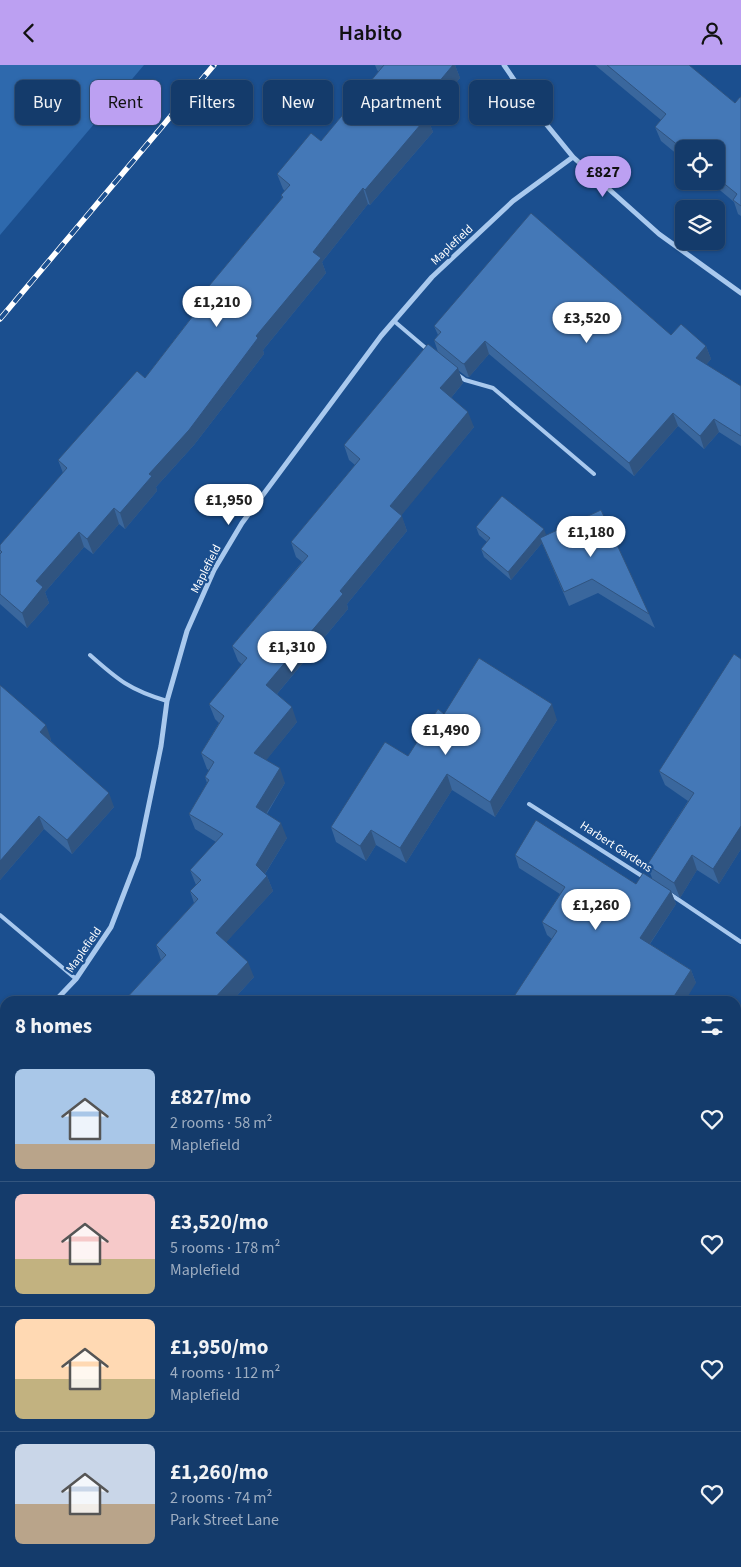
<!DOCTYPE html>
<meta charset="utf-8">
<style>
:root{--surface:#143b6b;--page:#214673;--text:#f1f3f6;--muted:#9dadc1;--line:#33557e;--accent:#bca0f2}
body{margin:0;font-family:"Source Sans 3",sans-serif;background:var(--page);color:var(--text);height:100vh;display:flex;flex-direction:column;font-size:19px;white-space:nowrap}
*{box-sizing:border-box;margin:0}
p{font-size:16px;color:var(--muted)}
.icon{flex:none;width:28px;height:28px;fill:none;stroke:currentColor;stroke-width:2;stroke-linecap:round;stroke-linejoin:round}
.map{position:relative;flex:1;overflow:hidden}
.details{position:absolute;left:0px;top:931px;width:741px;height:571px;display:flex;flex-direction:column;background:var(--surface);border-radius:15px 15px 0 0;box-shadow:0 1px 4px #0004,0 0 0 1px var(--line)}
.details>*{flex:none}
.top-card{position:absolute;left:15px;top:15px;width:711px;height:45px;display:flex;gap:10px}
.fabs{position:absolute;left:675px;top:75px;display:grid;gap:10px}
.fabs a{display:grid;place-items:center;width:50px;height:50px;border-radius:8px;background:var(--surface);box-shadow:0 1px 4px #0004,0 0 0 1px var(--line);font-size:25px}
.price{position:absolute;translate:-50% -42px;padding:0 11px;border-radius:18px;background:#fff;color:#222;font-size:16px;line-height:32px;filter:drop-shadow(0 1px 2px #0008)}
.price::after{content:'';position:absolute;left:50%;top:30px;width:15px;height:11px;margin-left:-8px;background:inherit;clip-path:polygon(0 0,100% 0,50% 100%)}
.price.active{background:var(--accent);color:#111}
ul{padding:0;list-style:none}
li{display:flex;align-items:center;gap:15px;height:125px;padding:0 15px}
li+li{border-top:1px solid var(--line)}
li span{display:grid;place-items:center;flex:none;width:140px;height:100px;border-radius:8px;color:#555}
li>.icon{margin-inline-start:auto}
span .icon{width:60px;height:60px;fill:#fffc;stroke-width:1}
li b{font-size:21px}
h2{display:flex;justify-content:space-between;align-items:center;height:60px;padding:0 15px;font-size:21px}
.tag{padding:0 18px;border-radius:8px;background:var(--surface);box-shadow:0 1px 4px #0004,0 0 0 1px var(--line);font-size:18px;line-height:45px}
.tag.active{background:var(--accent);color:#111}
header{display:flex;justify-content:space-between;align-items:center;height:65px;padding:0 15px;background:var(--accent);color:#111;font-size:22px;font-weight:600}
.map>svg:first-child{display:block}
</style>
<header><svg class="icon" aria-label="back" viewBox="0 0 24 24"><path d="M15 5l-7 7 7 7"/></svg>Habito<svg class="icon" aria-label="person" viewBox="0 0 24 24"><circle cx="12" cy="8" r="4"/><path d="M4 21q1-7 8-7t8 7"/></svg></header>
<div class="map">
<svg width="741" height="1502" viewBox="0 0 741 1502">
<rect width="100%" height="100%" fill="#1b4f8f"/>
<path fill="#2e69ad" d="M0,0h144l-144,170z"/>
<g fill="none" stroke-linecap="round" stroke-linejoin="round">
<path stroke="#a9c9ee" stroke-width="4" d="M394,256l34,29
M458,310l7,5 28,8 101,86
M90,590c28,25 40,35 77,46
M529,739l116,74
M670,829l71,48
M0,850l76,64
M330,1498l2,4"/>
<path stroke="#a9c9ee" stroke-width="5" d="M504,0l29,43 40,49 86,77 82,59
M55,936l21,-22 35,-52 27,-70 23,-111 6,-45 20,-70 27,-61 28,-47 139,-187 51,-59 81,-76 60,-44
M0,986l5,-3
M736,1310l5,5"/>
<path stroke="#a9c9ee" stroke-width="9" d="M736,1048l5,-6
M297,1502l7,-4"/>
<defs>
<path id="rail" d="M0,254l214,-254"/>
</defs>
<use href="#rail" stroke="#fff" stroke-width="5.5"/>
<use href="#rail" stroke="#1b4f8f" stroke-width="4" stroke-dasharray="11" stroke-linecap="butt"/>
</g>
<path fill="#3a679d" d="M375,0h80l5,13 -33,39 6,15 -63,73 -2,-1 -46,58 4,11 -63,77 1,4 -70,91 -38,42 1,4 -32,38 -6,-5 -26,30 -9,-7 -39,45 4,11 -22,25 -27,-24v-59l63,-72 -5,-13 87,-82 66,-86 -2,-6 73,-88 -1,-3 4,-4 -2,-2 -6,-15 44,-33 58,-69 -2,-2z
M595,0h94l46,38 6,-6v119l-3,-2 -4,-12 -25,-21h7v-32h-32v11l-23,-19 -6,-14 6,-7z
M434,261l237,9 35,11 5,13 -5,6 35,21v60l-22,-14 -15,17 -26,-23 -44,50 -145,-122 -20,23h-2l-9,-7 5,13 -12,15 23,29 -73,88 6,16 -60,73 1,5 -71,85 20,28 -31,38 19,23 -18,31 20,24 -22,36 2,2 6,15 -47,51 28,35 -22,24h-108l37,-41 -5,-15 38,-42 -4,-12 6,-6 -6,-15 26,-28 -21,-13 -6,-15 18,-31 -2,-6 4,-7 -2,-1 -6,-16 18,-30 -4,-4 -6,-15 33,-39 -4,-4 -6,-15 70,-84 -6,-5 -5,-15 64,-77 -6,-5 -5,-15 94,-93 -4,-12 4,-5z
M476,462l70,8 103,79 6,14 -57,-35 -29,13 -27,-63 -31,37 -27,-23 -3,-8 6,-7 -8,-7z
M741,594v190l-22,35 -22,-14 -17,28 -9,-6 5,12 -26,40 41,26 5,13 -144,-44 -5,-4 -5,-13 18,-28 -41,-26 -4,-13 121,29 16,-6 -5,-13 41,-64 -23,-16 -6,-14z
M0,620l51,54 -1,1 64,67 -42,47 -28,-25 -44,51z
M444,649l113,6 -62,97 -43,-27 -46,73 -30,-18 -10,16 -30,-19 -5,-15 77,-71z
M0,1144l3,93 2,1v54l-5,-3z
M453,1498h28l-6,4h-18z
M726,1498h10l5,4h-11z"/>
<path fill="#305480" d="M453,0h2l5,13 -34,41 1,-2 6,15 -63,73 -5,-15 52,-82z
M363,123l5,16 -46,58 4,11 -63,77 1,4 -70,91 -38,42 1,4 -32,38 -5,-16 29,-39 107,-138 57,-84z
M485,276l4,13 -20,23 -5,-13z
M706,281l5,13 -11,13 -4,-14z
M458,303l5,15 -17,21 -6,-16z
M468,347l6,15 -78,95 -6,-16z
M673,348l5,13 -44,50 -5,-13z
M714,354l5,13 -15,17 -4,-13z
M114,443l5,16 -26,30 -6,-15z
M402,451l5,15 -60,73 1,5 -77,92 -5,-16 74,-94z
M544,464l3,8 -7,1 2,5 -31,37 -3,-8z
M79,467l5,15 -39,45 4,11 -22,25 -5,-15 14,-32z
M552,639l5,16 -62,97 -5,-15z
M292,642l5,15 -37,46 -6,-15z
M46,660l5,14 -6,6 -5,-13z
M280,703l5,15 -24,39 -5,-15z
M447,709l5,16 -46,73 -6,-15z
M109,728l5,14 -42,47 -5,-14z
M39,751l5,13 -44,51v-19z
M281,758l6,15 -26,42 -5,-15z
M741,761v23l-22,35 -6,-15z
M371,765l5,15 -10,16 -6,-15z
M692,790l5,15 -17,28 -6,-15z
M267,811l6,15 -52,57 -5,-15z
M671,826l5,13 -31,47 -5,-13z
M248,897l6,15 -22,24h-20z
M691,905l5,13 -11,18h-14z
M5,1215v19l-5,6v-19z
M741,1372v19l-5,4v-19z
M5,1403v12l-5,5v-11z
M127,1498h18l-3,4h-19z
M459,1498h22l-6,4h-15z"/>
<path fill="#4478b7" stroke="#305480" d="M384,0h69l-36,43 10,9 -62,73 -2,-2 -50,64 8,6 -65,78 2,2 -69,92 -40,44 3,2 -32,37 -6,-5 -27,31 -8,-7 -43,49 7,6 -21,26 -22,-19v-40l2,-2 -2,-2v-5l67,-77 -9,-8 79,-89 8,7 68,-88 -4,-4 74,-89 -2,-2 9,-10 -13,-11 34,-41 10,8z
M607,0h82l46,38 5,-6h1v109l-8,-6 4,-6 -21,-17v-28h-32v1l-29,-23 11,-13z
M531,148l140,122 10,-11 25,22 -10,12 45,28v50l-27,-17 -14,17 -27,-23 -44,50 -144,-122 -21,23 -2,-1 -28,-23 7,-8 -7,-6z
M428,279l30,24 -18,20 28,24 -78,94 12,10 -62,75 3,3 -77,91 26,22 -38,46 26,15 -24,39 25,16 -25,42 11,11 -51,57 32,29 -36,39h-88l42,-46 -10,-10 42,-46 -8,-8 11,-11 -11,-10 33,-36 -34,-20 20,-34 -4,-3 9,-15 -13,-9 23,-37 -15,-12 38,-46 -15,-12 76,-90 -17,-14 69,-83 -16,-14z
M502,431l42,33 -36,43 -27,-23 9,-11 -14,-11z
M601,445l48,104 -57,-35 -28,13 -24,-54z
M734,589l7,5v167l-28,43 -21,-14 -18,28 -27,-18 47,-72 -35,-22z
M479,593l73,46 -62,98 -43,-28 -47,74 -29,-18 -11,16 -29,-19 54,-85 23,14 30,-47 6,5z
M0,620l46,40 -6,7 69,61 -42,47 -28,-24 -39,45z
M536,755l100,64 7,-11 28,18 -31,47 51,32 -20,31h-160l46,-70 -15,-9 23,-35 -50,-32z
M5,1139v76l-5,6v-77h1z
M0,1235l5,3v44l-5,-3z
M736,1345l5,5v22l-5,4z
M0,1374l5,4v25l-5,6z
M736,1418l5,6v78h-3l-5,-4h3z
M54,1498h73l-4,4h-5l-2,-2 -2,2h-64z
M540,1498h41l2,4h-41z"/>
<g text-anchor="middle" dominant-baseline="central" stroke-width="4.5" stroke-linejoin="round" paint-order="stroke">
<g font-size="12" fill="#fff" stroke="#1b4f8f">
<text transform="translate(452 180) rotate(-43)">Maplefield</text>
<text transform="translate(206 504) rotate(-63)">Maplefield</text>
<text transform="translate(616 782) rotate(33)">Harbert Gardens</text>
<text transform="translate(84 885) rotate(-55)">Maplefield</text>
</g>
</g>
</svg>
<div class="fabs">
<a><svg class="icon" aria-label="locate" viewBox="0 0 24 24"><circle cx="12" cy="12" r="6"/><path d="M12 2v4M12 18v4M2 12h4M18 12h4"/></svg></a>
<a><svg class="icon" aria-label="layers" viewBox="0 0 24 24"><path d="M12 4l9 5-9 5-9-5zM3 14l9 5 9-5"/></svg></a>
</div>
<b class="price active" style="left:603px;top:133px">£827</b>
<b class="price" style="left:217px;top:263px">£1,210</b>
<b class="price" style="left:587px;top:279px">£3,520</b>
<b class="price" style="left:229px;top:461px">£1,950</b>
<b class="price" style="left:591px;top:493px">£1,180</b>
<b class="price" style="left:292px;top:608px">£1,310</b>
<b class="price" style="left:446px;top:691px">£1,490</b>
<b class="price" style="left:596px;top:866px">£1,260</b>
<div class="top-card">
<a class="tag">Buy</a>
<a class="tag active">Rent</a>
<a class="tag">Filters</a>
<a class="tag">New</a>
<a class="tag">Apartment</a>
<a class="tag">House</a>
</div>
<section class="details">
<h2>8 homes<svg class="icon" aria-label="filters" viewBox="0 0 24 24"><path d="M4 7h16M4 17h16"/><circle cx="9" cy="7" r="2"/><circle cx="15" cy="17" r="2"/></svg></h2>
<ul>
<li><span style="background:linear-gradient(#a9c7e8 75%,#b9a48a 0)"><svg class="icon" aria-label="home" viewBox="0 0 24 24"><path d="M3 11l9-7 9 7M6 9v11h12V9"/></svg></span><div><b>£827/mo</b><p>2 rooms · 58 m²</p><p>Maplefield</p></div><svg class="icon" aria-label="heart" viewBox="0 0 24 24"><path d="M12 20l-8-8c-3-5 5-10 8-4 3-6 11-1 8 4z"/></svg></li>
<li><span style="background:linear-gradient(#f6c9c9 65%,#c2b280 0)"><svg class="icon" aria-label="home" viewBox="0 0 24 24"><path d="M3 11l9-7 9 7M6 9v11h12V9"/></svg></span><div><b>£3,520/mo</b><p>5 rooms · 178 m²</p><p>Maplefield</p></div><svg class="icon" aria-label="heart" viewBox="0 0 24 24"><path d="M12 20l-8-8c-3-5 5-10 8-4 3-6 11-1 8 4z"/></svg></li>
<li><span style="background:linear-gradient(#ffd9b3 60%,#c2b280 0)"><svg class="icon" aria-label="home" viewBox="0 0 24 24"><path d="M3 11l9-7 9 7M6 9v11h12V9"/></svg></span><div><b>£1,950/mo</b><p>4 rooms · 112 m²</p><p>Maplefield</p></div><svg class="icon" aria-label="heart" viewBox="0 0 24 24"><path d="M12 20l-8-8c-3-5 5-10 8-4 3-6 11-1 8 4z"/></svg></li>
<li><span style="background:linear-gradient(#c9d6e8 60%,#b9a48a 0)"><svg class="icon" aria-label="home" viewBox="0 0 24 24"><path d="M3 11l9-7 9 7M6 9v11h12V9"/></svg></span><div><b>£1,260/mo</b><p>2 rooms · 74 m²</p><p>Park Street Lane</p></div><svg class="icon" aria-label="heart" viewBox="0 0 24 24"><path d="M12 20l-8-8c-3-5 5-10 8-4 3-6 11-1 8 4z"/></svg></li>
</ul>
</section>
</div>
